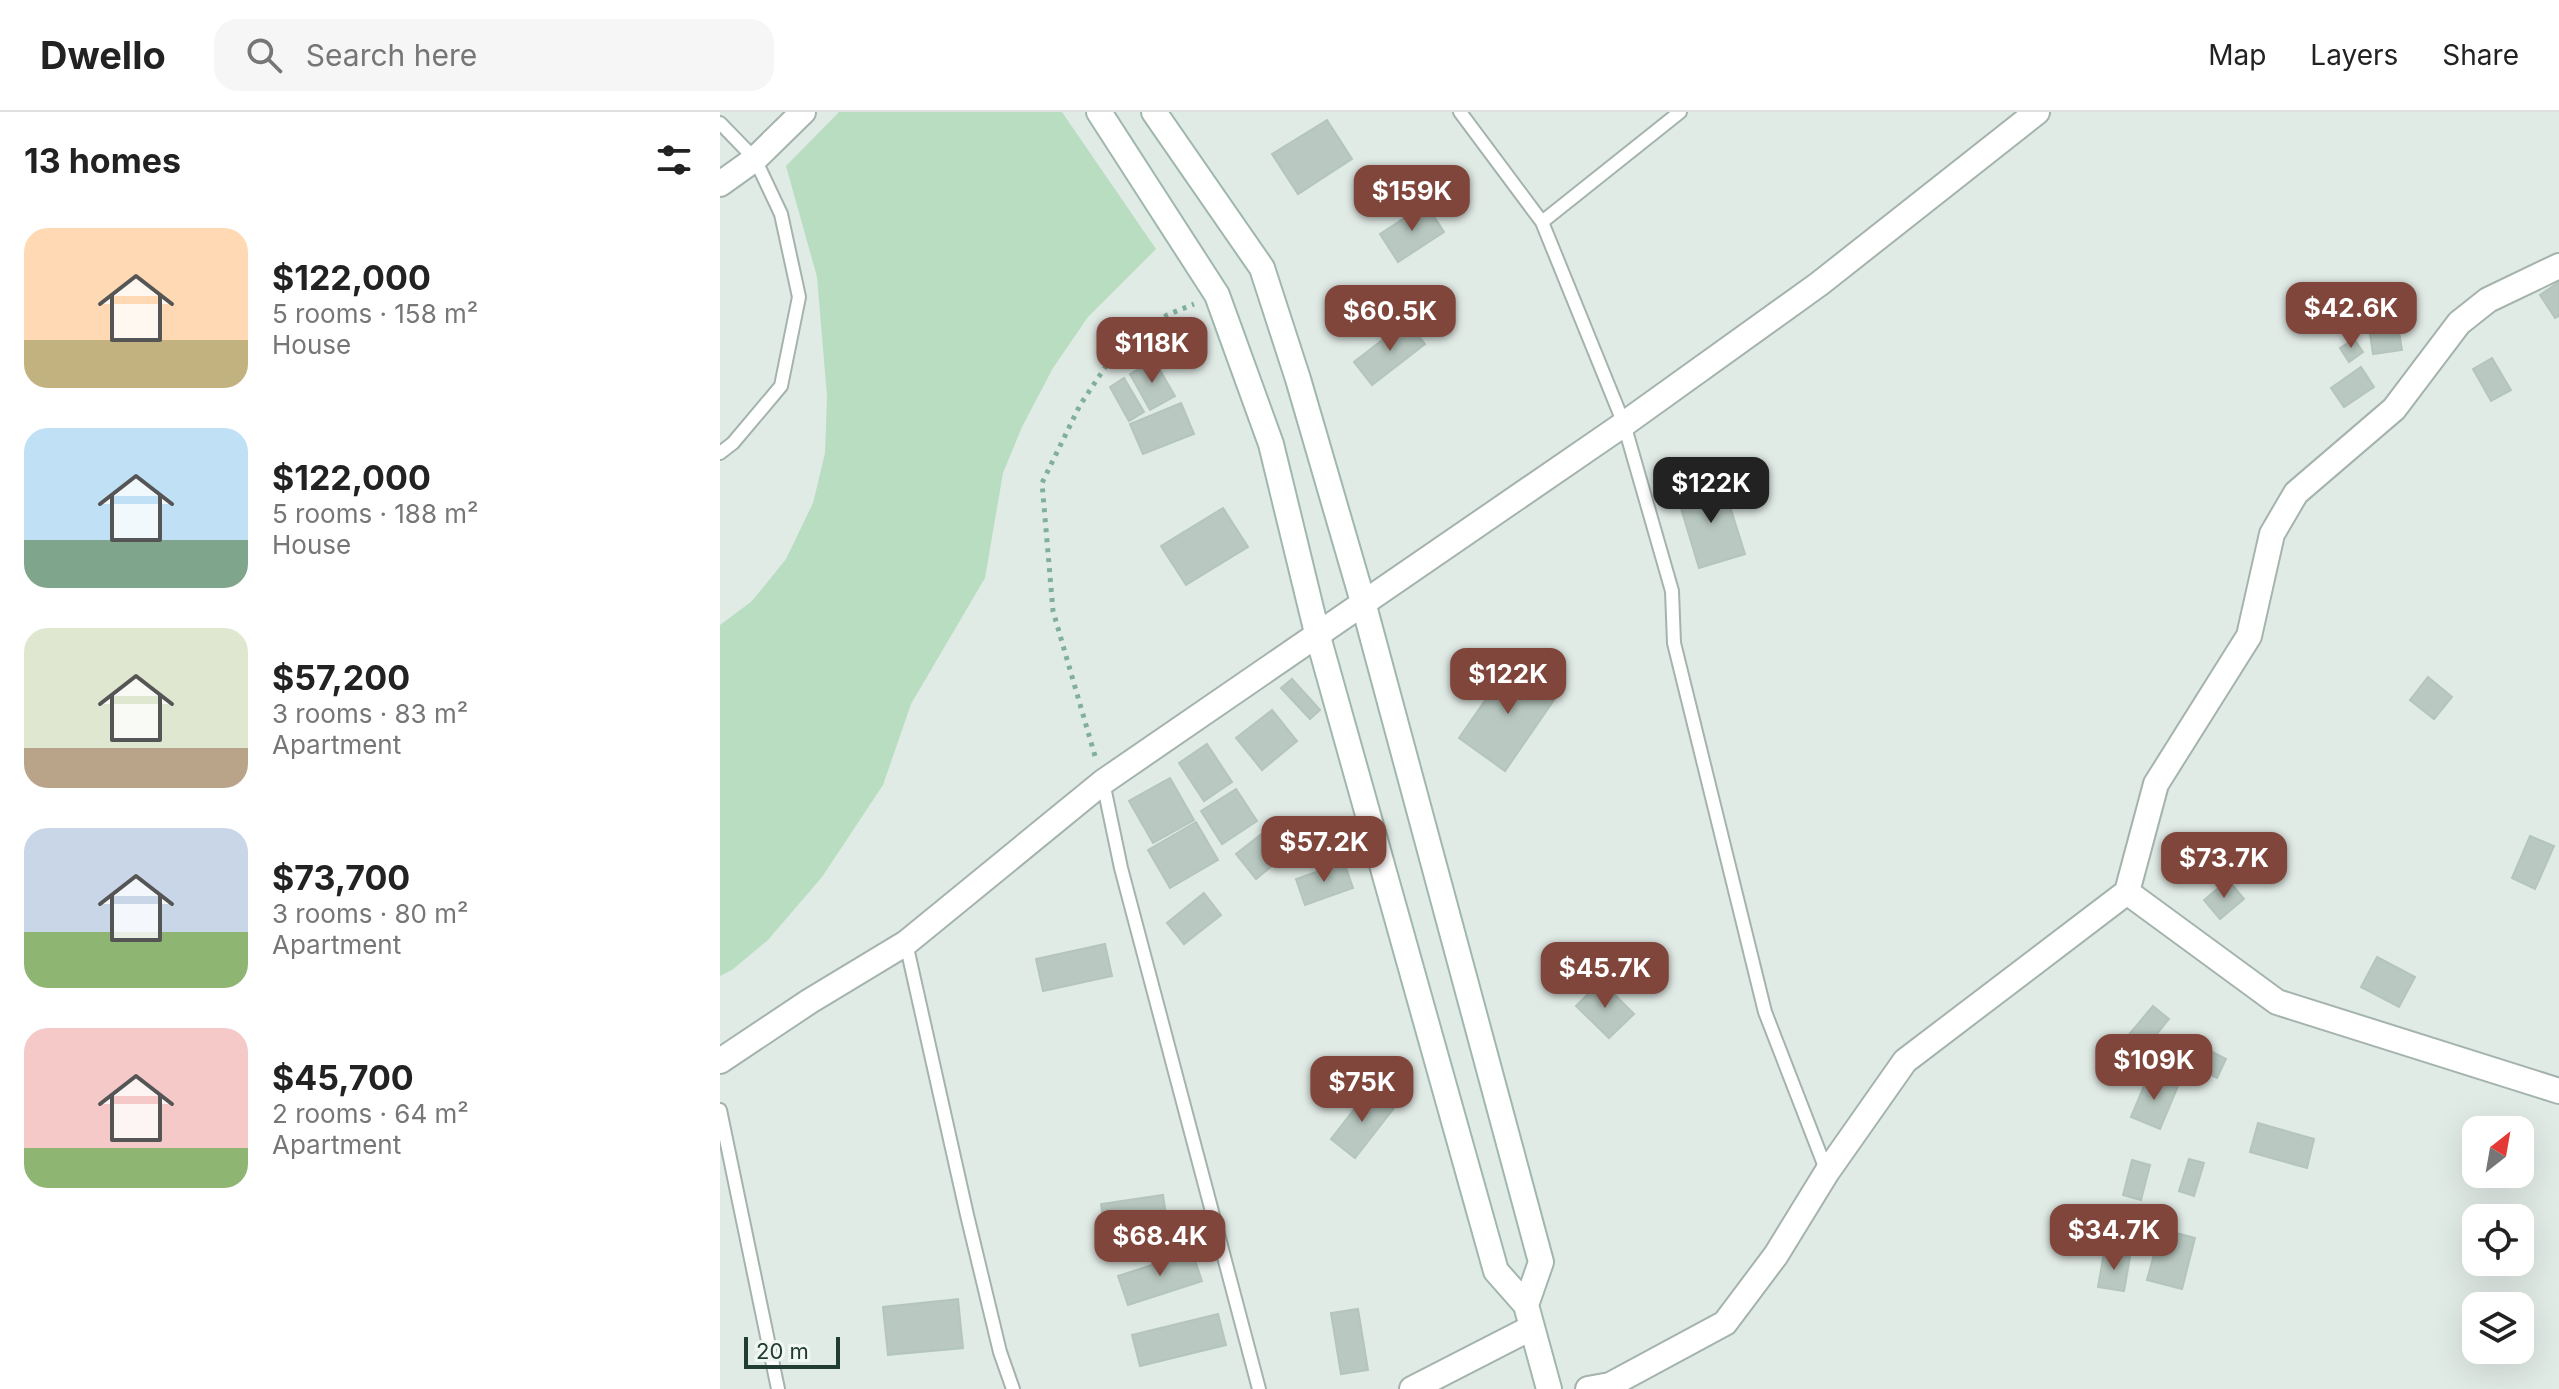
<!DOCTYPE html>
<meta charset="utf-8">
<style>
:root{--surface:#fff;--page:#f6f6f6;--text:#222;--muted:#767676;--line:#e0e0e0;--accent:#80463b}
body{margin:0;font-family:Inter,sans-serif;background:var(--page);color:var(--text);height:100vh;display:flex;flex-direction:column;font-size:30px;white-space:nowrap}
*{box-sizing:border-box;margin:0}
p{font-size:26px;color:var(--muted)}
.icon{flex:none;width:44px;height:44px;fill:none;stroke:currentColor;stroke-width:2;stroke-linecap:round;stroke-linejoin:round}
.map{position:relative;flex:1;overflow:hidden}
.sheet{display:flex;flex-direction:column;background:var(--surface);width:720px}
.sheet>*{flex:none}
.needle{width:52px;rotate:31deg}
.buttons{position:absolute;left:1742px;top:1004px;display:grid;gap:16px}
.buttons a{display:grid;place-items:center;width:72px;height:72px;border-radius:16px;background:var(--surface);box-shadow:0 8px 32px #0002;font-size:40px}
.scale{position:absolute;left:24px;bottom:20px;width:96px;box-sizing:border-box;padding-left:8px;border:4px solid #213c33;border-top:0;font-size:22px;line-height:28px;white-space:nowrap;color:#213c33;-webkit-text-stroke:6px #f1f8f4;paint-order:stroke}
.price{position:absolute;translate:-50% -68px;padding:0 18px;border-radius:16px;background:var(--accent);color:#fff;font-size:26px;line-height:52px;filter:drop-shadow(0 2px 4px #0008)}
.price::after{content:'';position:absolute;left:50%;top:48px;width:24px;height:18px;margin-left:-12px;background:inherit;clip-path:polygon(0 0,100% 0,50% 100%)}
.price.selected{background:#222;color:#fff}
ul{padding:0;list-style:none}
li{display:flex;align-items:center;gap:24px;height:200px;padding:0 24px}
li span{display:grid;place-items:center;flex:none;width:224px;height:160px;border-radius:24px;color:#555}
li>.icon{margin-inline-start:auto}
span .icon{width:96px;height:96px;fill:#fffc;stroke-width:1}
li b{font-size:34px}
h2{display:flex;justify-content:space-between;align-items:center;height:96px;padding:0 24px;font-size:34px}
header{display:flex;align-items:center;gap:48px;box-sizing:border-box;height:112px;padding:0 40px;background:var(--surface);border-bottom:2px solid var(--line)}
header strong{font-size:38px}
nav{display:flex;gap:44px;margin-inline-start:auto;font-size:28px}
.search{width:560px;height:72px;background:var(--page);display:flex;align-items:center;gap:20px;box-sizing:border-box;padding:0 28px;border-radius:24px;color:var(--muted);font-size:30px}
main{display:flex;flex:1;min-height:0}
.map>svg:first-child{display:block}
</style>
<header>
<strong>Dwello</strong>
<div class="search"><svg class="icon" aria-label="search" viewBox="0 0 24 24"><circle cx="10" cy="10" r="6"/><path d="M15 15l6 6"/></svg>Search here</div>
<nav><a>Map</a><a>Layers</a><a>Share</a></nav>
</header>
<main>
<section class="sheet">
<h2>13 homes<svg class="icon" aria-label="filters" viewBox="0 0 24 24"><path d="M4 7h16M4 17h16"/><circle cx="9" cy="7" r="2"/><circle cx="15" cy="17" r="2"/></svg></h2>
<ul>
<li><span style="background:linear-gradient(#ffd9b3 70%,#c2b280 0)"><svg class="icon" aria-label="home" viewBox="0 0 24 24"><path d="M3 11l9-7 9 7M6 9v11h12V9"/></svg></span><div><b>$122,000</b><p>5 rooms · 158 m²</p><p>House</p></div></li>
<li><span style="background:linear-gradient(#bfe0f5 70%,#7fa58c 0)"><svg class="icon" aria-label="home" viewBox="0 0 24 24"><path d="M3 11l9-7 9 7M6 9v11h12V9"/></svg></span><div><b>$122,000</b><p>5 rooms · 188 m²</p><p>House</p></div></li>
<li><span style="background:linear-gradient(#dfe7d0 75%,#b9a48a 0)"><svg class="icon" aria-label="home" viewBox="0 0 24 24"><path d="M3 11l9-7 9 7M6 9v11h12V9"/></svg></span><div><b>$57,200</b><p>3 rooms · 83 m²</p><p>Apartment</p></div></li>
<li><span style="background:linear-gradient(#c9d6e8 65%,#8fb573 0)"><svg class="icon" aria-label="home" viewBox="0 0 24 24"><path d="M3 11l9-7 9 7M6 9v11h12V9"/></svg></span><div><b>$73,700</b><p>3 rooms · 80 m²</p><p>Apartment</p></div></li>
<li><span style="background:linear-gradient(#f6c9c9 75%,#8fb573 0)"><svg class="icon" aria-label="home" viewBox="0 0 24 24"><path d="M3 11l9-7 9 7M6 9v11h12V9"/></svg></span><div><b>$45,700</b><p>2 rooms · 64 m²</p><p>Apartment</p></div></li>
</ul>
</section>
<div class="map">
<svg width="1839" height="1277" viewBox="0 0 1839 1277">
<rect width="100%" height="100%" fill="#e1ebe6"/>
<path fill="#b9ddc0" d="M119,0h223l94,137 -68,68 -35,51 -31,59 -19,46 -18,105 -74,126 -28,81 -61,92 -54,63 -36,30 -12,6v-351l32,-24 34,-42 27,-56 12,-50 2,-57 -10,-119 -31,-111z"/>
<path fill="#b9c9c1" stroke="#b3c5bc" stroke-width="2" d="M607,8l25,39 -54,35 -26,-40z
M706,92l18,28 -46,30 -18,-28z
M1839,170v34l-4,2 -15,-23z
M1674,190l8,48 -29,4 -7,-47z
M687,209l18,23 -53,41 -18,-23z
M1634,227l9,13 -14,10 -9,-14z
M1772,246l19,32 -20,11 -18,-32z
M434,248l21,36 -25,14 -20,-36z
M1641,255l13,20 -30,20 -13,-19z
M404,266l20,34 -15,9 -19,-34z
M461,291l13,31 -51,20 -13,-30z
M1002,369l23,73 -46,14 -22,-73z
M503,396l25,39 -62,38 -25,-39z
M792,550l46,32 -53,77 -46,-33z
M1708,565l24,20 -18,22 -24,-19z
M572,567l28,31 -10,9 -29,-31z
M552,598l25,31 -35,29 -26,-32z
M487,632l25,38 -28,19 -25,-38z
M450,666l24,42 -41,23 -24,-42z
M516,677l21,32 -35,23 -21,-33z
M563,705l20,24 -47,38 -20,-25z
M476,710l22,38 -48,28 -22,-38z
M1810,724l24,10 -19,43 -23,-11z
M624,750l9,26 -48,17 -9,-26z
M1508,768l16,19 -24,20 -16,-19z
M484,781l17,22 -37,29 -17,-21z
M385,832l7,32 -69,15 -7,-32z
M1657,845l38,20 -16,30 -38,-20z
M881,869l33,33 -25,24 -33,-32z
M1433,894l16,13 -26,32 -17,-13z
M1473,930l33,17 -9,19 -34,-16z
M1429,962l29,12 -18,43 -29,-12z
M650,977l24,19 -39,50 -24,-19z
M1538,1011l56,16 -7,29 -57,-16z
M1469,1047l15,4 -10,33 -15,-5z
M1412,1048l18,5 -9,35 -18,-5z
M443,1083l4,27 -62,9 -4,-27z
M1441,1117l34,9 -13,51 -35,-9z
M472,1140l10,29 -74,24 -10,-29z
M1384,1141l26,4 -6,34 -26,-4z
M238,1187l5,49 -75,7 -5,-48z
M638,1197l10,61 -27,4 -10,-61z
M498,1202l8,31 -86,21 -8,-31z"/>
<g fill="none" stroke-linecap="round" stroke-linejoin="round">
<defs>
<path id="lane" d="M740,0l82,110 82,202 48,167 2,52 91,369 62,160
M0,11l35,36 26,55 18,83 -18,89 -48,57 -13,10
M822,110l138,-110
M383,670l18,86 138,521
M186,831l61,272 33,137 13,37
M0,998l58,279"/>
<path id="street" d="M0,72l35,-25 48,-47
M1407,780l150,110 282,89
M0,949l90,-60 96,-58 197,-161 521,-358 195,-140 218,-172
M692,1277l119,-61
M868,1277l22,-4 115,-62 51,-68 51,-83 78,-111 222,-169 29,-108 93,-148 23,-102 24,-41 98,-84 65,-86 29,-23 71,-34"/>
<path id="secondary" d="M379,0l118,183 54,149 46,189 179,638 30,34 23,84
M434,0l108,156 36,111 65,223 178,660 -15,43"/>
</defs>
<use href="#lane" stroke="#a4b3ad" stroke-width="16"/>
<use href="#street" stroke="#a4b3ad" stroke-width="28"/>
<use href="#secondary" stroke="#9fb7ad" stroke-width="28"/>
<path stroke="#81af9d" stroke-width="5" stroke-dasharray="4 6" stroke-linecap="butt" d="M375,644l-42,-145 -11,-128 38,-78 32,-48 55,-42 27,-11"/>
<use href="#lane" stroke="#fff" stroke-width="12"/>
<use href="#street" stroke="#fff" stroke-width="24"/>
<use href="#secondary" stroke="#fff" stroke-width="24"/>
</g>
</svg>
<div class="buttons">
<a><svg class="needle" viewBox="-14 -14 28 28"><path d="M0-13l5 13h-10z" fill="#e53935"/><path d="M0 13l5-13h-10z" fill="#767676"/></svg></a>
<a><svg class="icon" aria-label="locate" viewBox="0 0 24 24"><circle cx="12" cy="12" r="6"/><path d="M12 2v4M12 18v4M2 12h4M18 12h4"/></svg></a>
<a><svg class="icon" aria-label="layers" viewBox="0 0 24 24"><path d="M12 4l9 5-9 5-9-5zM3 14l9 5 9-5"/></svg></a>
</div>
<div class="scale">20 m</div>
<b class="price" style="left:692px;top:121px">$159K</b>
<b class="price" style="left:1631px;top:238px">$42.6K</b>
<b class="price" style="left:670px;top:241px">$60.5K</b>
<b class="price" style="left:432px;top:273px">$118K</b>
<b class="price selected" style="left:991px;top:413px">$122K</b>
<b class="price" style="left:788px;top:604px">$122K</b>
<b class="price" style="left:604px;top:772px">$57.2K</b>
<b class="price" style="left:1504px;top:788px">$73.7K</b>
<b class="price" style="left:885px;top:898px">$45.7K</b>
<b class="price" style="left:1434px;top:990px">$109K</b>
<b class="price" style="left:642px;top:1012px">$75K</b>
<b class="price" style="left:1394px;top:1160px">$34.7K</b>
<b class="price" style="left:440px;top:1166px">$68.4K</b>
</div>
</main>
